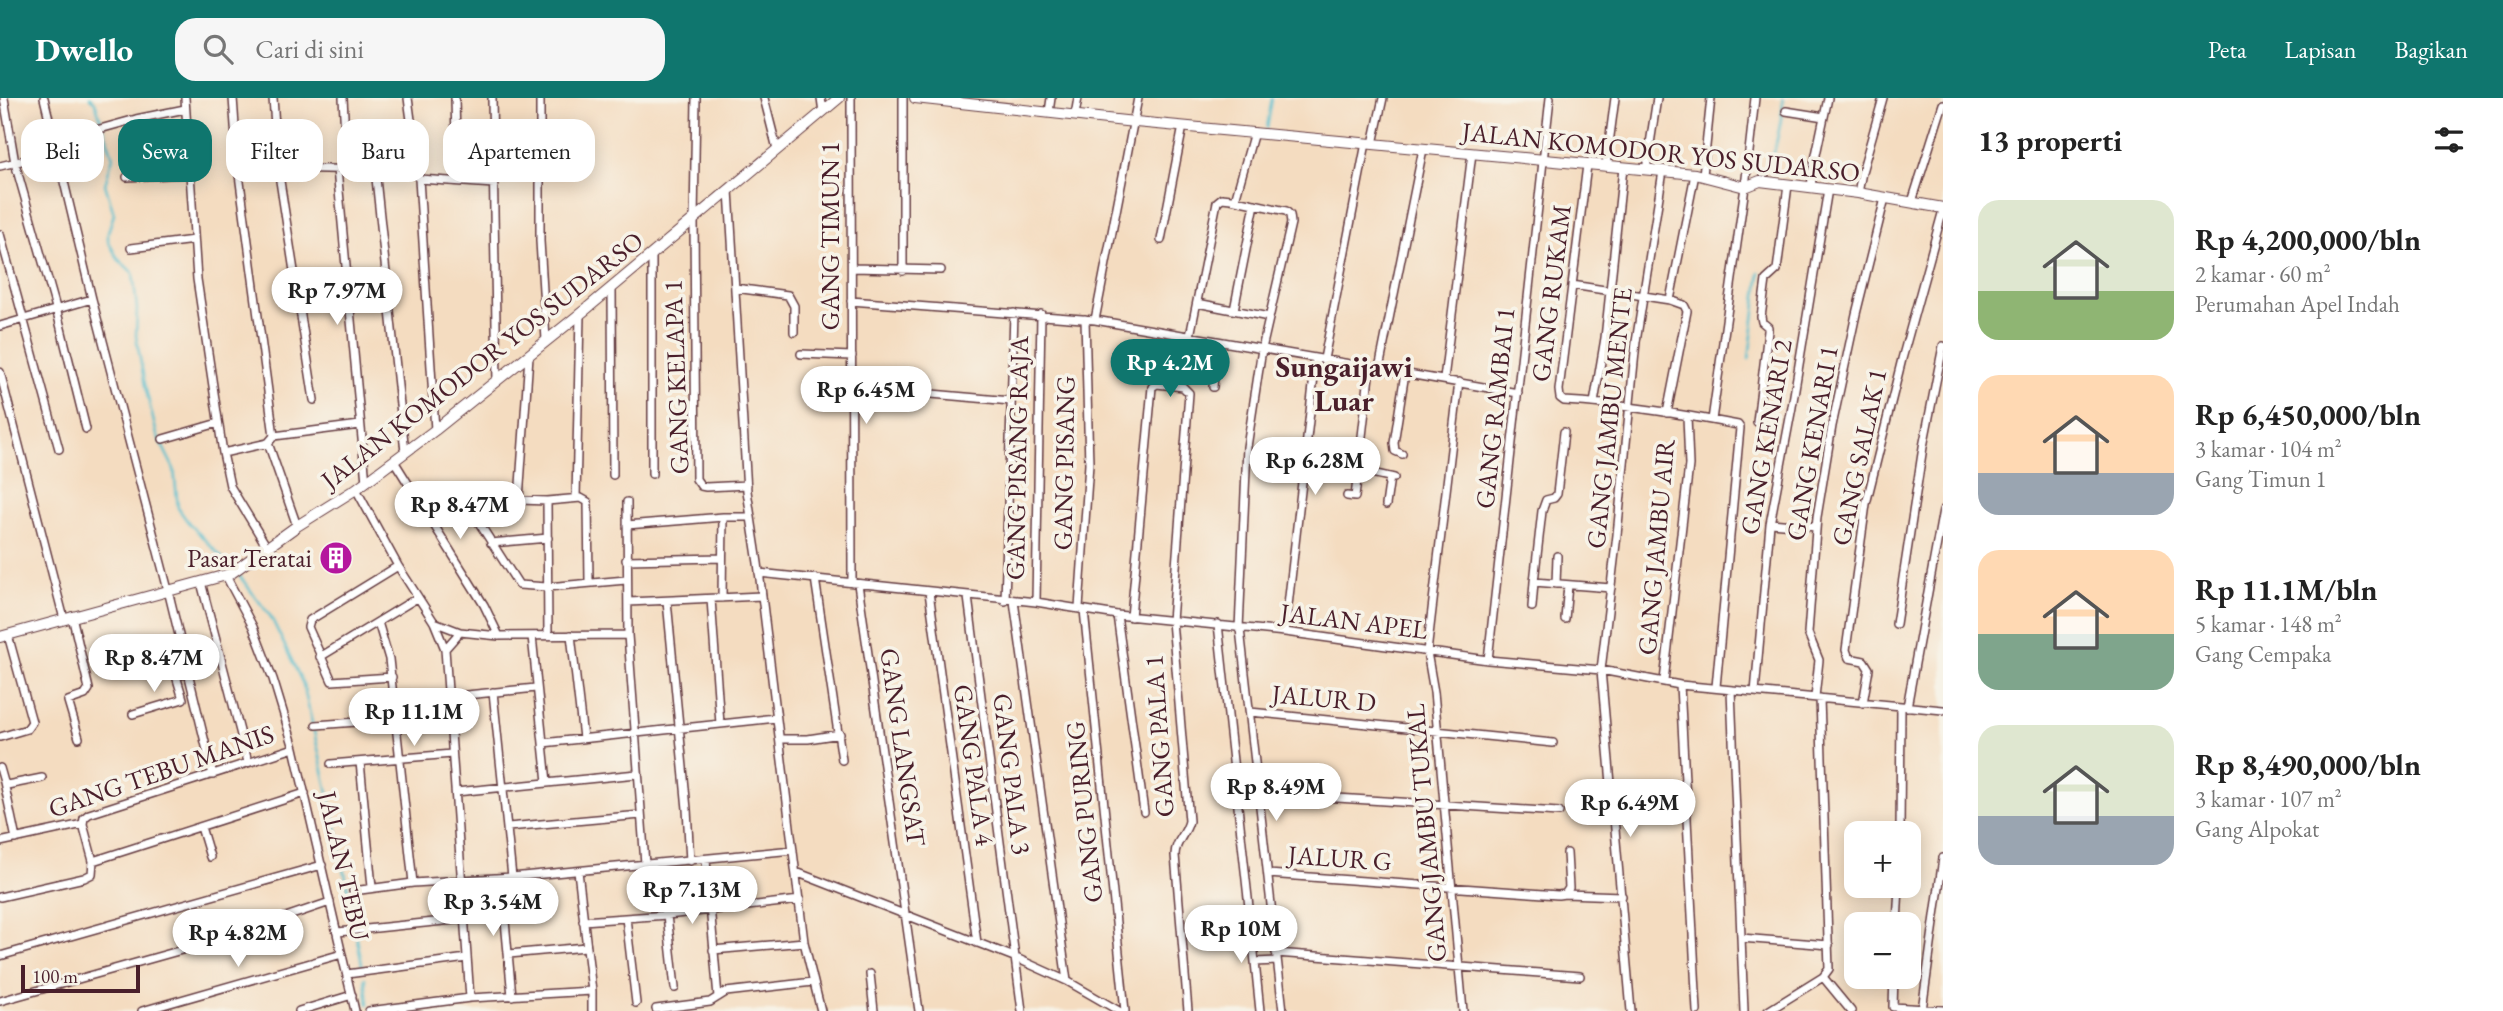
<!DOCTYPE html>
<html lang="id">
<meta charset="utf-8">
<style>
:root{--surface:#fff;--page:#f6f6f6;--text:#222;--muted:#767676;--accent:#0f766e}
body{margin:0;font-family:"EB Garamond",serif;background:var(--page);color:var(--text);height:100vh;display:flex;flex-direction:column;font-size:26px;white-space:nowrap}
*{box-sizing:border-box;margin:0}
p{font-size:23px;color:var(--muted)}
.icon{flex:none;width:38px;height:38px;fill:none;stroke:currentColor;stroke-width:2;stroke-linecap:round;stroke-linejoin:round}
.map{position:relative;flex:1;overflow:hidden}
.drawer{display:flex;flex-direction:column;background:var(--surface);width:560px}
.drawer>*{flex:none}
.top-card{position:absolute;left:21px;top:21px;width:665px;height:63px;display:flex;gap:14px}
.controls{position:absolute;left:1844px;top:723px;display:grid;gap:14px}
.controls a{display:grid;place-items:center;width:77px;height:77px;border-radius:14px;background:var(--surface);box-shadow:0 4px 18px #0003;font-size:35px}
.scale{position:absolute;left:21px;bottom:18px;width:119px;box-sizing:border-box;padding-left:7px;border:4px solid #4a1f2b;border-top:0;font-size:19px;line-height:24px;white-space:nowrap;color:#4a1f2b;-webkit-text-stroke:5px #f7f3e8;paint-order:stroke}
.price{position:absolute;translate:-50% -60px;padding:0 16px;border-radius:24px;background:#fff;color:#222;font-size:23px;line-height:46px;filter:drop-shadow(0 2px 4px #0008)}
.price::after{content:'';position:absolute;left:50%;top:42px;width:21px;height:16px;margin-left:-10px;background:inherit;clip-path:polygon(0 0,100% 0,50% 100%)}
.price.selected{background:var(--accent);color:#fff}
ul{padding:0;list-style:none}
li{display:flex;align-items:center;gap:21px;height:175px;padding:0 35px}
li span{display:grid;place-items:center;flex:none;width:196px;height:140px;border-radius:21px;color:#555}
li>.icon{margin-inline-start:auto}
span .icon{width:84px;height:84px;fill:#fffc;stroke-width:1}
li b{font-size:30px}
h2{display:flex;justify-content:space-between;align-items:center;height:84px;padding:0 35px;font-size:30px}
.tag{padding:0 24px;border-radius:21px;background:var(--surface);box-shadow:0 4px 18px #0003;font-size:24px;line-height:63px}
.tag.selected{background:var(--accent);color:#fff}
header{display:flex;align-items:center;gap:42px;box-sizing:border-box;height:98px;padding:0 35px;background:var(--accent);color:#fff}
header strong{font-size:33px}
nav{display:flex;gap:38px;margin-inline-start:auto;font-size:24px}
.search{width:490px;height:63px;background:var(--page);display:flex;align-items:center;gap:18px;box-sizing:border-box;padding:0 24px;border-radius:21px;color:var(--muted);font-size:26px}
main{display:flex;flex:1;min-height:0}
.map>svg:first-child{display:block}
</style>
<header>
<strong>Dwello</strong>
<div class="search"><svg class="icon" aria-label="search" viewBox="0 0 24 24"><circle cx="10" cy="10" r="6"/><path d="M15 15l6 6"/></svg>Cari di sini</div>
<nav><a>Peta</a><a>Lapisan</a><a>Bagikan</a></nav>
</header>
<main>
<div class="map">
<svg width="1943" height="913" viewBox="0 0 1943 913">
<rect width="100%" height="100%" fill="#f7f3e8"/>
<filter id="ink" filterUnits="userSpaceOnUse"><feTurbulence type="fractalNoise" baseFrequency=".0143" numOctaves="2"/><feDisplacementMap in="SourceGraphic" scale="14" xChannelSelector="R" yChannelSelector="G"/><feConvolveMatrix kernelMatrix="1 2 1 2 8 2 1 2 1" color-interpolation-filters="sRGB"/></filter>
<filter id="wash" filterUnits="userSpaceOnUse"><feTurbulence type="fractalNoise" baseFrequency=".00686" numOctaves="4" result="noise"/><feDisplacementMap in="SourceGraphic" scale="28" xChannelSelector="R" yChannelSelector="G"/><feGaussianBlur stdDeviation="1.57" result="paint"/><feColorMatrix in="noise" values="0 0 0 0 0 0 0 0 0 0 0 0 0 0 0 0 0 1.4 0 .05"/><feComposite in="paint" operator="in"/></filter>
<g filter="url(#wash)">
<rect width="100%" height="100%" fill="#f4dcc0"/>
<g fill="none" stroke-linecap="round" stroke-linejoin="round">
<path stroke="#52bdcd" stroke-width="2.5" d="M90,0l5,4 18,55 -8,27 9,30 -6,18v9l10,18 15,14 4,36 -1,27 9,50 12,49 17,34 4,39 10,14 45,47
M1267,30l5,-30
M1770,74c4,-25 13,-49 13,-74
M1749,261l11,-87
M238,476l33,43 32,67 33,143 19,97
M356,836l7,35
M365,880l3,26"/>
</g>
</g>
<g filter="url(#ink)">
<g fill="none" stroke-linecap="round" stroke-linejoin="round">
<defs>
<path id="street" d="M4,0l11,65 41,145 30,121
M185,0l12,181 26,174 7,33 37,61
M233,0l5,69 36,269 -6,7 29,83
M273,0l5,70 36,232
M343,0l4,71
M408,0l11,81 16,251
M455,0l2,83
M492,0l5,283
M540,0v143l6,99
M696,0l-2,122 2,259 5,7 5,1 41,-2
M764,0l13,51
M821,0l2,14
M851,0l1,485
M903,0v173
M1786,13l38,6
M1049,14l2,-14
M1075,17l3,-17
M53,44l83,-23 49,-10
M1373,46l10,-46
M1587,67l-28,225 1,8 4,3c58,3 116,13 174,24l2,3 -24,259
M0,68l29,-7
M1606,68l9,-68
M238,69l179,4
M337,71l29,313
M375,71l30,283
M1646,72l11,-72
M1703,77l8,-77
M127,79l63,-3
M419,81l75,5
M1811,90l2,-19 15,-71
M729,92l18,301 11,72 46,379 17,69
M1858,95l4,-21 21,-74
M1235,102l19,-68
M1912,104l31,-98
M0,136l59,215
M1161,142l22,-114
M131,150l63,-8
M652,157v219
M852,170l89,2
M1572,187l98,15 25,-126
M612,190l1,187
M735,190l53,7 6,11v26
M92,201l76,291 45,185
M851,203l244,19 423,73
M1197,205l72,14
M1234,212l21,-106
M1095,222l43,-222
M0,228l92,-27 -48,-201
M1190,238l27,-134 5,-4 9,1 55,12 4,4 1,8 -29,126 -15,98 -8,182
M801,256l51,2
M1324,261l42,-216
M1379,271l44,-220
M0,274l64,247
M1444,281l28,-226
M1459,284l-32,270 7,40 29,319
M1213,289l4,-46
M920,295l91,8
M1594,305l11,-65 18,-170
M1667,315l20,-102 -3,-6 -14,-5
M1712,322l33,-233 10,-89
M1757,324l11,-91v-4l-6,-5 -1,-5 5,-37 11,-10 11,-85
M1564,334l-7,62 -3,4 -8,2 -4,11 -8,71 77,6
M274,338l86,-11
M163,341l55,-16
M223,355l45,-10
M1402,356l-7,-3 -1,-8 11,-70
M394,363l90,144 15,31
M1358,372l36,8
M356,391l42,77 36,56 11,27 25,349
M1347,398l8,1 15,-130
M576,400l4,-183
M519,401l10,-143
M547,403l34,-3 7,4 1,80
M627,404l1,133 17,229
M1386,407l4,-28
M1771,425l45,4
M627,427l96,-8h27
M491,445l57,-5
M626,462l96,-2
M759,475l277,29 81,13 168,17 203,28 113,10 79,15 263,25
M226,478l27,51 20,52 21,69 61,263
M815,480l27,182
M201,484l47,180
M858,486l61,427
M1556,486l1,-28
M929,494l48,351
M968,499l54,414
M722,500l1,-81
M711,501l9,125
M667,503l20,208 3,52
M1005,503l9,-288
M1014,503l53,380
M628,504l134,-6
M1036,504l5,-288
M1532,509l2,-25
M1079,510l10,-144 -4,-145
M1084,512l41,401
M1117,517l27,197
M72,518l17,73 -4,6 -17,6 11,37
M1131,519l21,-230 5,-3 26,3 6,6 -17,228 17,200c-3,14 -14,20 -14,34l13,156
M1565,521l3,-34
M378,524l11,37 24,224
M434,524l26,10 39,4 129,-1
M1218,526l37,338
M1896,526l27,-177 20,-101
M1240,531l43,382
M1285,534l31,-273
M548,537l-1,-134 -81,-3 1,6 52,81 28,2 79,-7
M571,537l12,103
M532,538l15,146
M445,551l15,-17
M320,559l97,-59
M1488,562l62,-562
M392,579l-60,4 -24,-54 2,-7 88,-54
M1664,583l25,-216 -2,-49
M1680,587l17,326
M1731,592l13,321
M493,594l19,185
M1755,594l15,-168 22,-117 36,-218
M447,599l89,-9
M1815,599l4,-37 -11,-27 9,-116 15,-91 24,-112 29,-116
M1863,605l6,-34 -5,-8 -15,-3 -3,-8 20,-146 36,-145 41,-149
M1907,609l36,-197
M1250,614l303,31
M133,616l50,-15 -6,-20 1,-3 9,-3
M316,627l81,-6
M0,639l27,-8 5,-7 -24,-87
M780,641h28l32,-5
M543,645l233,-25
M360,664l12,125
M331,666l121,-10
M0,670l4,14 3,3 35,-7
M4,684l12,57
M456,694l181,-18
M1259,695l300,19
M201,729l9,30
M508,729l133,-12
M1900,735l1,-126
M0,744l83,-18 1,-6 5,-4 205,-66
M706,762l12,137
M93,763l212,-68
M578,773l14,120v20
M796,774l218,85 53,24 52,30
M1268,776l290,21 7,-1 4,-6 -2,-35
M501,780l11,118
M353,793l60,-8 99,-6 281,-27
M1565,796l57,2
M0,799l84,-19 8,-4 1,-13 -10,-37
M667,817l8,73
M626,820l10,85
M583,823l84,-6 133,-15
M1897,826l2,-38
M338,834l125,-13
M1741,840l88,7
M713,852l91,-8
M1276,855l304,23
M509,856l77,-7
M0,858l322,-91
M347,876l120,-16
M870,876l4,37
M1894,878l-1,31 50,3
M1823,879l28,34
M0,903l221,-62 109,-37
M656,911l54,-7 16,-10 87,-10
M1922,912l21,-152
M142,913l200,-57
M299,913l53,-16
M369,913l101,-13 122,-7
M1260,913l-5,-49 22,-1
M1631,913l-30,-341 16,-135 19,-193 27,-171
M1768,913l55,-34 6,-8 -9,-271"/>
<path id="secondary" d="M915,0l210,23 570,53 50,13 15,-6 98,12 85,15
M0,539l230,-63 67,-48 59,-37 79,-59 150,-120 254,-212"/>
</defs>
<use href="#street" stroke="#643b41" stroke-width="10"/>
<use href="#secondary" stroke="#643b41" stroke-width="12"/>
<use href="#street" stroke="#fff" stroke-width="7"/>
<use href="#secondary" stroke="#fff" stroke-width="10"/>
</g>
</g>
<defs>
<symbol id="building-disc" viewBox="-11 -11 22 22"><circle r="9.5" fill="#b5179e" stroke="#f7f3e8"/><path d="M-4-6H4V6H1V3H-1V6H-4ZM-2.5-4.3h1.7v1.8h-1.7ZM.8-4.3h1.7v1.8H.8ZM-2.5-1h1.7V.8h-1.7ZM.8-1h1.7V.8H.8Z" fill="#fff"/></symbol>
</defs>
<g fill-rule="evenodd">
<use href="#building-disc" x="317" y="441" width="38" height="38"/>
</g>
<g text-anchor="middle" dominant-baseline="central" stroke-width="7" stroke-linejoin="round" paint-order="stroke">
<g font-size="26" fill="#4a1f2b" stroke="#f7f3e8">
<text transform="translate(1661 54) rotate(6)">JALAN KOMODOR YOS SUDARSO</text>
<text transform="translate(830 138) rotate(-90)">GANG TIMUN 1</text>
<text transform="translate(1551 195) rotate(-83)">GANG RUKAM</text>
<text transform="translate(482 262) rotate(-38)">JALAN KOMODOR YOS SUDARSO</text>
<text transform="translate(676 279) rotate(-92)">GANG KELAPA 1</text>
<text transform="translate(1495 310) rotate(-84)">GANG RAMBAI 1</text>
<text transform="translate(1609 320) rotate(-84)">GANG JAMBU MENTE</text>
<text transform="translate(1766 339) rotate(-80)">GANG KENARI 2</text>
<text transform="translate(1812 345) rotate(-80)">GANG KENARI 1</text>
<text transform="translate(1859 359) rotate(-78)">GANG SALAK 1</text>
<text transform="translate(1017 360) rotate(-89)">GANG PISANG RAJA</text>
<text transform="translate(1064 365) rotate(-89)">GANG PISANG</text>
<text transform="translate(1656 449) rotate(-85)">GANG JAMBU AIR</text>
<text transform="translate(1354 523) rotate(7)">JALAN APEL</text>
<text transform="translate(1324 600) rotate(5)">JALUR D</text>
<text transform="translate(1159 638) rotate(-94)">GANG PALA 1</text>
<text transform="translate(903 649) rotate(82)">GANG LANGSAT</text>
<text transform="translate(974 667) rotate(82)">GANG PALA 4</text>
<text transform="translate(161 673) rotate(-19)">GANG TEBU MANIS</text>
<text transform="translate(1012 676) rotate(83)">GANG PALA 3</text>
<text transform="translate(1084 714) rotate(-96)">GANG PURING</text>
<text transform="translate(1426 735) rotate(-95)">GANG JAMBU TUKAL</text>
<text transform="translate(1340 760) rotate(4)">JALUR G</text>
<text transform="translate(344 768) rotate(77)">JALAN TEBU</text>
</g>
<g font-size="26" fill="#4a1f2b" stroke="#f7f3e8" text-anchor="end">
<text x="312" y="460">Pasar Teratai</text>
</g>
<g font-size="30" font-weight="bold" fill="#4a1f2b" stroke="#f7f3e8">
<text x="1344" y="268">Sungaijawi<tspan x="1344" dy="34">Luar</tspan></text>
</g>
</g>
</svg>
<div class="controls">
<a>+</a>
<a>−</a>
</div>
<div class="scale">100 m</div>
<b class="price" style="left:337px;top:229px">Rp 7.97M</b>
<b class="price selected" style="left:1170px;top:301px">Rp 4.2M</b>
<b class="price" style="left:866px;top:328px">Rp 6.45M</b>
<b class="price" style="left:1315px;top:399px">Rp 6.28M</b>
<b class="price" style="left:460px;top:443px">Rp 8.47M</b>
<b class="price" style="left:154px;top:596px">Rp 8.47M</b>
<b class="price" style="left:414px;top:650px">Rp 11.1M</b>
<b class="price" style="left:1276px;top:725px">Rp 8.49M</b>
<b class="price" style="left:1630px;top:741px">Rp 6.49M</b>
<b class="price" style="left:692px;top:828px">Rp 7.13M</b>
<b class="price" style="left:493px;top:840px">Rp 3.54M</b>
<b class="price" style="left:1241px;top:867px">Rp 10M</b>
<b class="price" style="left:238px;top:871px">Rp 4.82M</b>
<div class="top-card">
<a class="tag">Beli</a>
<a class="tag selected">Sewa</a>
<a class="tag">Filter</a>
<a class="tag">Baru</a>
<a class="tag">Apartemen</a>
</div>
</div>
<section class="drawer">
<h2>13 properti<svg class="icon" aria-label="filters" viewBox="0 0 24 24"><path d="M4 7h16M4 17h16"/><circle cx="9" cy="7" r="2"/><circle cx="15" cy="17" r="2"/></svg></h2>
<ul>
<li><span style="background:linear-gradient(#dfe7d0 65%,#8fb573 0)"><svg class="icon" aria-label="home" viewBox="0 0 24 24"><path d="M3 11l9-7 9 7M6 9v11h12V9"/></svg></span><div><b>Rp 4,200,000/bln</b><p>2 kamar · 60 m²</p><p>Perumahan Apel Indah</p></div></li>
<li><span style="background:linear-gradient(#ffd9b3 70%,#9aa5b1 0)"><svg class="icon" aria-label="home" viewBox="0 0 24 24"><path d="M3 11l9-7 9 7M6 9v11h12V9"/></svg></span><div><b>Rp 6,450,000/bln</b><p>3 kamar · 104 m²</p><p>Gang Timun 1</p></div></li>
<li><span style="background:linear-gradient(#ffd9b3 60%,#7fa58c 0)"><svg class="icon" aria-label="home" viewBox="0 0 24 24"><path d="M3 11l9-7 9 7M6 9v11h12V9"/></svg></span><div><b>Rp 11.1M/bln</b><p>5 kamar · 148 m²</p><p>Gang Cempaka</p></div></li>
<li><span style="background:linear-gradient(#dfe7d0 65%,#9aa5b1 0)"><svg class="icon" aria-label="home" viewBox="0 0 24 24"><path d="M3 11l9-7 9 7M6 9v11h12V9"/></svg></span><div><b>Rp 8,490,000/bln</b><p>3 kamar · 107 m²</p><p>Gang Alpokat</p></div></li>
</ul>
</section>
</main>
